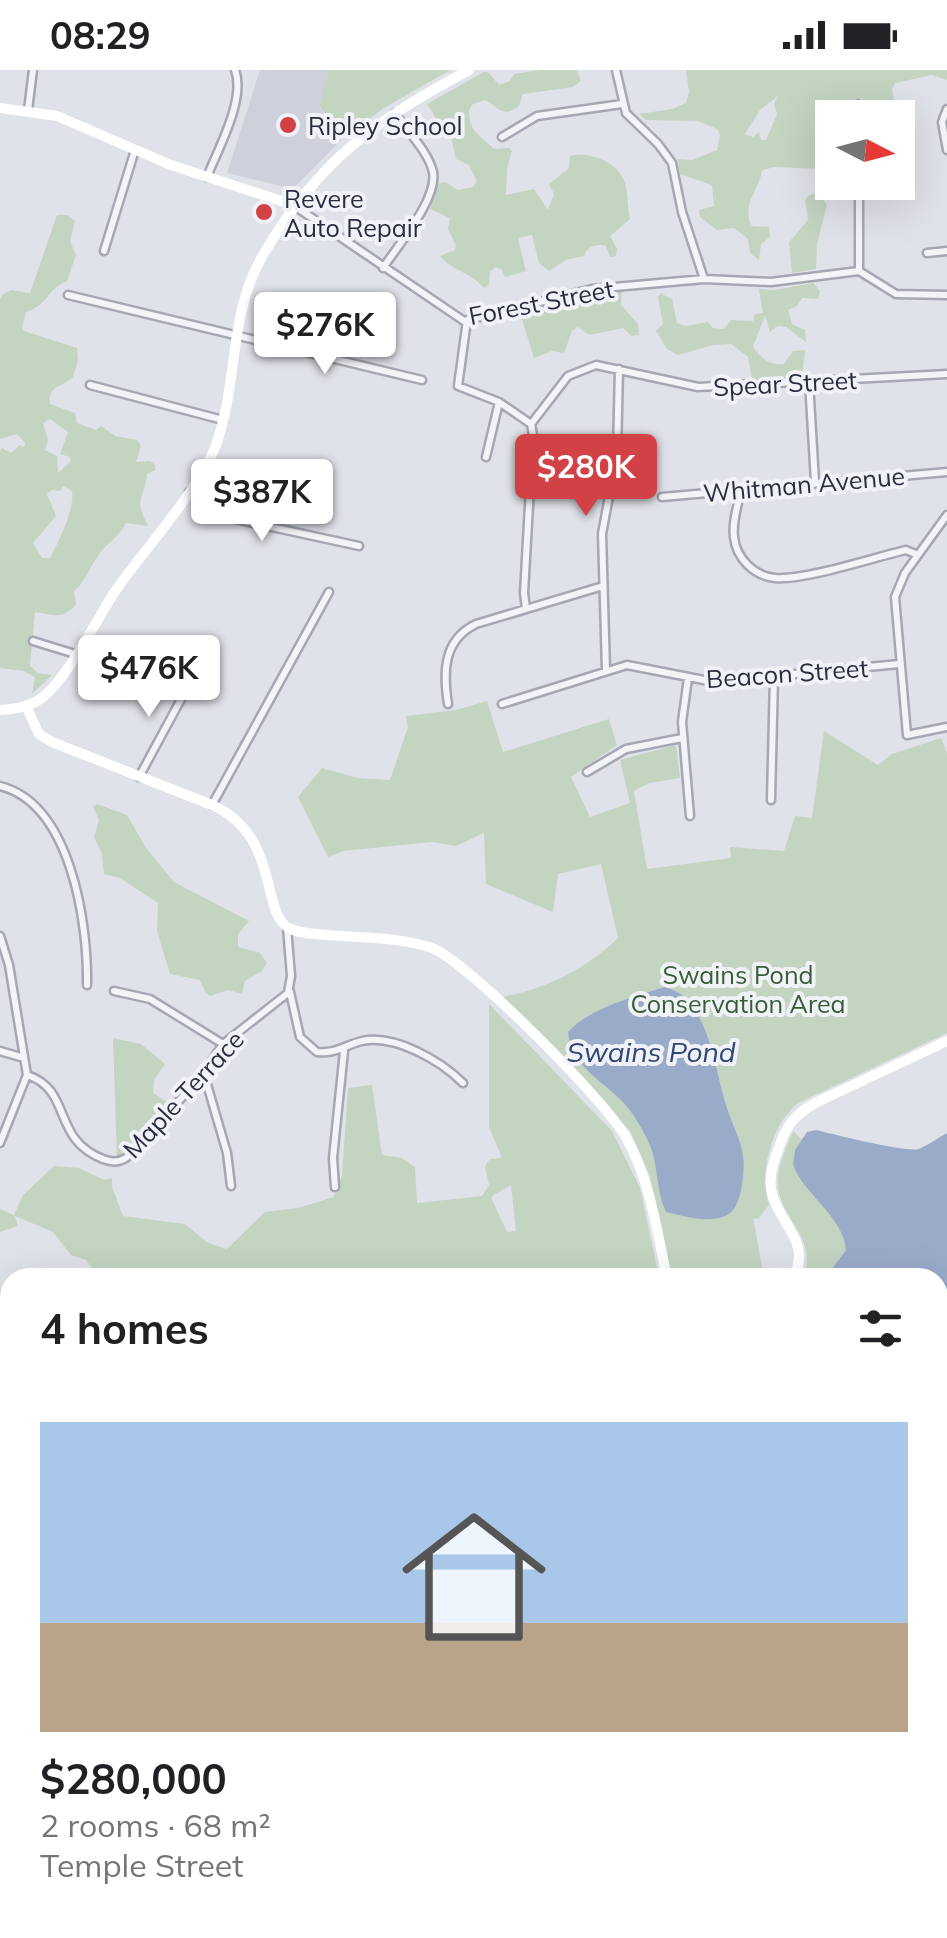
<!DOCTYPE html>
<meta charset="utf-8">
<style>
:root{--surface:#fff;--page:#f6f6f6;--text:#202124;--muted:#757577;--accent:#d24145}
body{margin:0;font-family:Mulish,sans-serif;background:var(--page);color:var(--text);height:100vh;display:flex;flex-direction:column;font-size:38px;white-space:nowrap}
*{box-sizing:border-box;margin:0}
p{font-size:32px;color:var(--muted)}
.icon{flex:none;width:55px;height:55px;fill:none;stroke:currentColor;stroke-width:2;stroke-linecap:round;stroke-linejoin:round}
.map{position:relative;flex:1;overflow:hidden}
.sheet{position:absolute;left:0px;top:1198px;width:948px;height:672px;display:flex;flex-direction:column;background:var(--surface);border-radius:30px 30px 0 0;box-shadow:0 10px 40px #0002}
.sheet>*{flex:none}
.needle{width:65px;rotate:96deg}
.controls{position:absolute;left:815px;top:30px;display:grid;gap:20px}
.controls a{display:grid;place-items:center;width:100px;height:100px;border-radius:0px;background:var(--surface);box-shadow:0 10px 40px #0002;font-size:50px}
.price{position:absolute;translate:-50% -85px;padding:0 22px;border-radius:10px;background:#fff;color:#222;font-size:32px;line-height:65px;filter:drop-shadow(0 2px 5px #0008)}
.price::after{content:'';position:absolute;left:50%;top:60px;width:30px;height:22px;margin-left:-15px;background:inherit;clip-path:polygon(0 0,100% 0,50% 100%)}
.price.selected{background:var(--accent);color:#fff}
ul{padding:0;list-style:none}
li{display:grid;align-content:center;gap:20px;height:530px;padding:0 40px}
li span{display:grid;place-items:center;height:310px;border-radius:0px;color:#555}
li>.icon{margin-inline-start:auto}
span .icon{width:180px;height:180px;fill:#fffc;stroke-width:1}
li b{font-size:42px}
h2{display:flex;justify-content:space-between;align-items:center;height:120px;padding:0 40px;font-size:42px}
.status{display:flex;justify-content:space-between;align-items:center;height:70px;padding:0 50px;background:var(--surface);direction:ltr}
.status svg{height:28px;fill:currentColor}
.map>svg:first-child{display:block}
</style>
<div class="status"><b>08:29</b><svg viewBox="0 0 49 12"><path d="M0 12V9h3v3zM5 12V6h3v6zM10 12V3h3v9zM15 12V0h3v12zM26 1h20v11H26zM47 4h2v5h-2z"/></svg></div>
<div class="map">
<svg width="947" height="1868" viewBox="0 0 947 1868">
<rect width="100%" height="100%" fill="#e0e2e9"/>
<path fill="#ced1db" d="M260,0h69l-10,37 26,29 -52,53 -66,-16z"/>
<path fill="#c3d4c1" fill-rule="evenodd" d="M329,0h121l-66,38 -39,28 -26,-30z
M540,0h37l4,11 -8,6 -50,7 -4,12c-17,13 -20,1 -34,-6l-12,4 -4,6c-1,22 13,26 25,39l16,-1 2,3 -5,17 -1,27 28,-6 14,21 6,-16 -5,-10 20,-16 1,-12c18,-5 46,5 54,24 4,9 3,28 6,39l-20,17 7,13 -1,7 -6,1 -4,-11c-9,-3 -20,1 -22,10l-18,4 -17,11 -10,-8 -7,-28 -14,3 8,33 -21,6 -3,-7 -7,-3 -5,5 -1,12 -5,4c-13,-16 -32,-17 -44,-32l15,-6 1,-4 -8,-17 2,-11 -20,-9 8,-25 7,-2 13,8 15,-3 4,-6 -8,-16 -13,-6 -6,-26 -16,-8 1,-9 -8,-12 57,-32h4l11,13 11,-4 4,-7z
M686,0h261v10l-15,-5 -37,8 -3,6 3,18 -6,7h-13l-15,-16 -23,4 -12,6 -6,16h12v14h-7l-7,8 1,23 -44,-2 -13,3c-2,20 -22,35 -10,56l17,1 1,10 -9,7 -2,16 -9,-7 -2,-14 -14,-11 -17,2 -17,-13 -1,-7 15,-4 -2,-21 -32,-11 -2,-15 14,1 25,-10 3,-15 -3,-6 -19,-8 -52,-1 -7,-6 33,-5 14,-6 3,-11zM778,26l-4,8 3,10 -11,26h-5l-2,-8 -6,5 -8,-3 15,-24z
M819,122l8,13 -10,39 -1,25 -24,4 -3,-31 19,-22 -3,-20 3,-4z
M57,145h10l8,6 -5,20 6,14 -9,26c-22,9 -17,23 -41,31l-4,16 2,3 53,17 1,13 -5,16c-12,11 -25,8 -23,27l25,9 2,10 19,7 5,-4 14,10 22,4 4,6 -5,16 14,-1 5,4v5l-8,4c-3,28 -14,22 1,52l-22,-3c-9,17 -19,19 -28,33 -9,12 -12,25 -24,35l2,13c-13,16 -23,11 -41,8l-5,54 8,7 14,2 -20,19 3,-17 -11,-6 -24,-3v-217l2,-3 9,5 9,-8 4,2 1,-4 -8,-9 -17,5v-140l2,-4 9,-5 19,3zM50,349l18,13 -8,22 10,3 1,4 -13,12 -1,-17 -12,-6 3,-10 -5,-17zM63,416l9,5c3,17 -13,50 -22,67h-8l-9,-15 23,-27 -9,-22 5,-4 8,1z
M813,213l7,8 -2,8 -16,-1 -5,8 -9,4 4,14 13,6 1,12 -20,-15 -8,-1 -8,6 -5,-16 -12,30c5,11 18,20 31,18l9,-13 12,-1 -3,26 -50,3 -4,-22 -17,-13 -18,1 -35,10 -11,-6 -11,-18 7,-7 -5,-26 2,-5 12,6 5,24 9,3 22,-4 5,6 11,1 7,-9 22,1 2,-7 8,-1 -4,-24 16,1z
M622,221l-1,14 17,19 1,11 -8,1 -8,-8 -33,7 -13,-8 -5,4 -8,22 -12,-2 -18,7 -14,-45 28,-2 30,-14z
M487,631l16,51 106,-33 8,26 -46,32 19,40 40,-14 -10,-43 56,-15 4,33 -31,5 -15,8 13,78 84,-11 -1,-11 54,4 11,-35 17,2 12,-87 54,34 14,-11 49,-16 6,15v280l-147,69c-28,19 -42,72 -31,103l-11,14 -5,-1 11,59h-93l-21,-101 -20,-45 -128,-134c44,-8 84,-28 116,-59l-17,-74 -43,10 -5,38 -67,-28 -2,-51 -28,13 -24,-4 -89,9 -15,6 -30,-60 24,-29 36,10 32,2 18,-53 -2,-11 50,-6z
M97,734l30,11 19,33 28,34 75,39 -11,13v13l22,6 7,10 -5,8 -17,10 -3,13 -14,-4 -18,6 -5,-4 -5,-12 -30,-6 -13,-43 1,-28 -38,-25 -16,-4 -2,-20 -8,-17 5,-17 -6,-13z
M489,934l123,127 28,57 19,89 -541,1 -14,-11 1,10h-6l-13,-17 -15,-5 -18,-23 -38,-16 3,10 -18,6v-23l14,6 9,-20 31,-29 25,2 25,12 8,-2v9l11,29 62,8 23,19 19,6 38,-37 33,-4 36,-11 8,-21 6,-88 24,-3 10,70 20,3 13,9 2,36 65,-7 7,-11 -4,-19 5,-7 12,-1 -13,-31zM511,1115l5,46 -9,1 -15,-32v-4z
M113,968l28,6 24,20 -11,16 -1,13 17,11 -27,34 -26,22z
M793,1061l8,8 15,-6 90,22 41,-17v800h-822l7,-8h806v-652l-135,-1c16,-39 -22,-56 -25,-91 -2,-18 9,-39 15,-55z
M0,1297l10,13v231l-10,-5z"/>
<path fill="#9aabca" d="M665,917c9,3 19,7 25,16 22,28 26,70 36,102 5,18 15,33 17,52 2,13 -1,42 -10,53 -14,17 -50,6 -67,2 -9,-19 -8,-41 -14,-61 -4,-12 -11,-24 -18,-35 -19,-31 -62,-43 -66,-84 20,-23 67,-36 97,-45z
M816,1060c17,4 91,23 103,19 9,-4 19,-11 28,-16v227l-9,-2v-80l-112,-1 20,-27c-3,-34 -41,-54 -53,-85l2,-15 12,-18z"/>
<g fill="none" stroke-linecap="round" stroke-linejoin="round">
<defs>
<path id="street" d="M616,0l10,43 32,31 14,19 10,49 22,67
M858,34v14
M947,39l-5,13 5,28
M28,40l5,-40
M502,67l35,-21 85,-12
M207,107c11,-28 39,-78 28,-107
M296,137l168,114 128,-32 112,-10 67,3 88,-11 37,23 51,1
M104,181l31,-101
M927,183l20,-2
M383,198c15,-23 55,-69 50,-96 -5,-21 -26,-41 -38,-59
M859,201v-89
M68,225l354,85
M467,250l-9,66 41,16 32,22
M809,311l6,101
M90,315l133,35
M531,354l37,-48 28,-11 102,22 249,-13
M486,387l13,-55
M741,420c-3,15 -9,31 -7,47 2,21 20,39 41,41 28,3 100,-21 131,-28l12,5
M189,422l41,26 129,28
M662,427l285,-25
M947,445l-42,58 -10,24 12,138 40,-8
M526,539l-2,-16 9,-158 -2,-11
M33,571l42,13
M606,600l-4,-136 15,-81 2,-84
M688,608l-6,44 8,94
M448,634c-5,-32 -5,-64 28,-80l127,-38
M502,634l125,-39 87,17 185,-18
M587,702l39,-23 56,-11
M139,707l53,-98
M0,716c71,18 88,137 87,199
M771,730l3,-123
M212,735l117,-213
M0,866l9,29 18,110 -27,68
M114,921l36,8 73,45
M290,922l10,45 17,15c19,2 28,-7 45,-11 33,-7 79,20 101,42
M0,981l24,7
M204,1004l23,79 4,33
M27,1005c46,15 24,64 76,84 9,3 14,4 23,-1l74,-80 23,-34 65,-51 3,-17 -4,-49
M335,1117l-2,-29 11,-107
M0,1248l10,-4
M0,1576l10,-10
M0,1791l10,-5
M530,1868l10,-8"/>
</defs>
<use href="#street" stroke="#a5a8b3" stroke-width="11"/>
<use href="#street" stroke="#f3f4f7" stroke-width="6"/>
<path stroke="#fff" stroke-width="10" d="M0,38l57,8 114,49 123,40
M26,636l13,28 13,8 160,63c69,31 48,108 77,123 11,6 26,6 38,7 34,3 73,2 105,13 35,13 177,156 195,191 23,42 30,92 40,139
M0,640c16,-1 30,-3 43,-13 26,-21 53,-77 73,-107 29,-42 88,-105 102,-151 20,-60 11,-127 45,-184 55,-94 111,-134 206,-185
M793,1208c20,-37 -16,-55 -22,-89 -2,-13 2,-27 7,-39 8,-25 17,-36 39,-48l130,-61
M0,1705l10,10
M72,1868l11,-8"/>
</g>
<g fill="#d24145" stroke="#f0f2f7" stroke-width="4">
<circle cx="288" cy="55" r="10"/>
<circle cx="264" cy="142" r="10"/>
</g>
<g text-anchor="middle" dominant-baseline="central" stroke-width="8" stroke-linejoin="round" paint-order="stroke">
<g font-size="25" fill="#282e41" stroke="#f0f2f7" text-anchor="start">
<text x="308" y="55">Ripley School</text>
<text x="284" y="128">Revere<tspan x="284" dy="29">Auto Repair</tspan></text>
</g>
<g font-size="25" fill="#282e41" stroke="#f0f2f7">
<text transform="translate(541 232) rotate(-11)">Forest Street</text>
<text transform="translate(785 313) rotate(-3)">Spear Street</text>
<text transform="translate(804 414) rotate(-5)">Whitman Avenue</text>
<text transform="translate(787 603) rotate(-4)">Beacon Street</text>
<text transform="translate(183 1024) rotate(-47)">Maple Terrace</text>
</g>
<g font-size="25" fill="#375d35" stroke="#f0f2f7">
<text x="738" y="904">Swains Pond<tspan x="738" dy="29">Conservation Area</tspan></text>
</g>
<g font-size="28" font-style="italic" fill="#314776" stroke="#f0f2f7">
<text x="651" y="981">Swains Pond</text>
</g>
</g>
</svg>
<div class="controls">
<a><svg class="needle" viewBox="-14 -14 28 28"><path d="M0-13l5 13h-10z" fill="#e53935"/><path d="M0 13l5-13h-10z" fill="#757577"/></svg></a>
</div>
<b class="price" style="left:325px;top:307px">$276K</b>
<b class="price selected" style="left:586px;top:449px">$280K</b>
<b class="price" style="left:262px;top:474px">$387K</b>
<b class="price" style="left:149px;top:650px">$476K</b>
<section class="sheet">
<h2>4 homes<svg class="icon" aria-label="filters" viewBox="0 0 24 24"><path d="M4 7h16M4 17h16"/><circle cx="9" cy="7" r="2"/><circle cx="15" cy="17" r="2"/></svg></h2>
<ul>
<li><span style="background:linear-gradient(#a9c7e8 65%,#b9a48a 0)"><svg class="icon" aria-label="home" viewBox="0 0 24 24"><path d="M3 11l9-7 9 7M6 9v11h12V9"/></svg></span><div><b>$280,000</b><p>2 rooms · 68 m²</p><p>Temple Street</p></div></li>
</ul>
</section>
</div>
